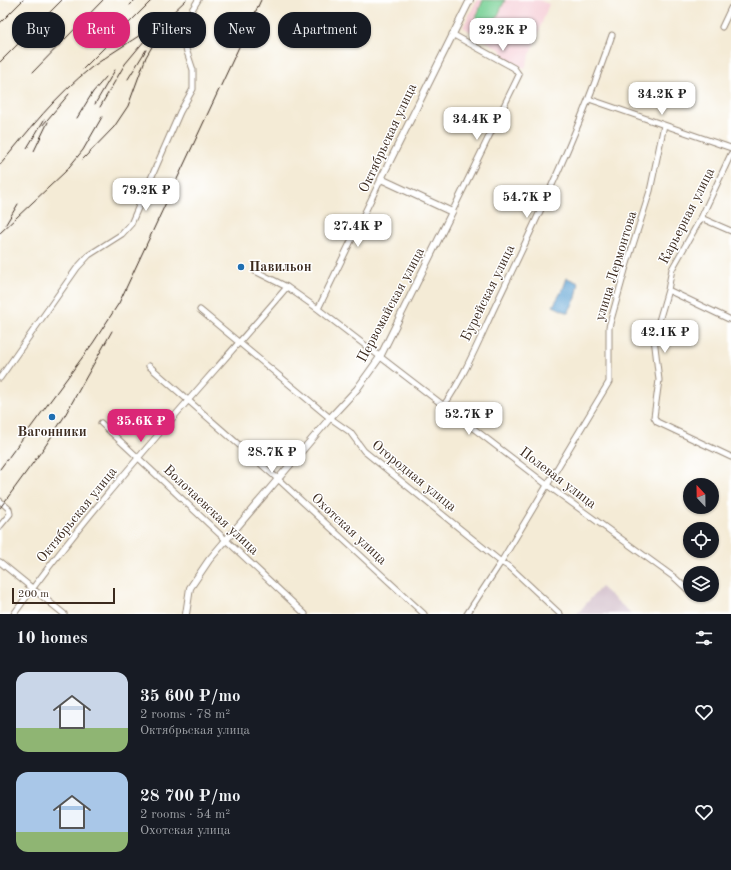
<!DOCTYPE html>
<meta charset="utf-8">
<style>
:root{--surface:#171b24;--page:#242831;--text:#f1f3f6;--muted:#9ea1a6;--accent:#db2777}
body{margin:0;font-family:"Old Standard TT",serif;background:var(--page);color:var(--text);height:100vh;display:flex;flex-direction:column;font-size:15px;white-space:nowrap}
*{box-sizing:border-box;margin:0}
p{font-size:13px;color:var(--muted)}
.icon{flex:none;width:22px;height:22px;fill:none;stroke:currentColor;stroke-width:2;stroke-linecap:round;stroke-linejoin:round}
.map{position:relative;height:614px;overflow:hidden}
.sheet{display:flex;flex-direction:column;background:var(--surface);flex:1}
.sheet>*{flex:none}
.hud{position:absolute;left:12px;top:12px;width:400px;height:36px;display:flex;gap:8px}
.needle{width:26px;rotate:338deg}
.fabs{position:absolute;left:683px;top:478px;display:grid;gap:8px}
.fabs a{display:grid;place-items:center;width:36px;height:36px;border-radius:50%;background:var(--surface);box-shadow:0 1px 3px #0004;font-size:20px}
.scale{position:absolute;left:12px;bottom:10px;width:103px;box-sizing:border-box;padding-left:4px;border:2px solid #3b2a1e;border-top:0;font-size:11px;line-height:14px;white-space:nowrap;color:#3b2a1e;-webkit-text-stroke:3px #fff;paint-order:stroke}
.price{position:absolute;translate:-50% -34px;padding:0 9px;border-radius:8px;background:#fff;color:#222;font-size:13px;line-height:26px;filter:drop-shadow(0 1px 2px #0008)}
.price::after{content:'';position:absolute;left:50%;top:24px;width:12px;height:9px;margin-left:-6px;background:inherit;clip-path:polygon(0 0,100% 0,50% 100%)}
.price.selected{background:var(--accent);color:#fff}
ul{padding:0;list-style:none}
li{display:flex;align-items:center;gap:12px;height:100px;padding:0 16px}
li span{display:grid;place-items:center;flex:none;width:112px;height:80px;border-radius:12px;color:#555}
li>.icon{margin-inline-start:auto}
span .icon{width:48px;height:48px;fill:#fffc;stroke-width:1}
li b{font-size:17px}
h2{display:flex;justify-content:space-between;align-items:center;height:48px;padding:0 16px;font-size:17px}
.chip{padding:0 14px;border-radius:16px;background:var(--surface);box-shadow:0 1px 3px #0004;font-size:14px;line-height:36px}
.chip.selected{background:var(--accent);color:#fff}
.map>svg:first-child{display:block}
</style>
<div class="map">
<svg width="731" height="614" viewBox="0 0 731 614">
<rect width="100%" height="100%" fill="#fff"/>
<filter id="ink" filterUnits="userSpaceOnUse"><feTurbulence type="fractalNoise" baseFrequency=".025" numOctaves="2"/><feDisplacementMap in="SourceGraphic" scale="8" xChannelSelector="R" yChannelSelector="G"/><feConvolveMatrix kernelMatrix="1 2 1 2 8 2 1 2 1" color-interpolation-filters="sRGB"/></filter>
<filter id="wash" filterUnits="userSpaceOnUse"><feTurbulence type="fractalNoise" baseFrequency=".012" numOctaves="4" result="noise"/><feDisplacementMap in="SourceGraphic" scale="16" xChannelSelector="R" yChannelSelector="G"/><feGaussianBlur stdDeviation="0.9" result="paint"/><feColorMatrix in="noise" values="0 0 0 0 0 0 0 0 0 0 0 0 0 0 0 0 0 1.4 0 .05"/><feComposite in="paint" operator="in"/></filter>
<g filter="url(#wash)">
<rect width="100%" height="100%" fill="#f4ebd6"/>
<path fill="#f6cfd7" d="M477,0h62l10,4 -24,64 -23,-9 2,-4 -3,-5 -38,-23z"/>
<path fill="#d1bdc9" d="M601,587l31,27h-55z"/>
<path fill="#7ad297" stroke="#5a7e5a" d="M483,0h22l-14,30 -13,-5 -3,-4z"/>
<path fill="#5da2d2" stroke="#4c6678" d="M567,278l12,5 -3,15 -8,15 -15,-7 10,-17z"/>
</g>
<g filter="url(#ink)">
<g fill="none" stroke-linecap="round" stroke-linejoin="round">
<defs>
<path id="minor" d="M722,27l9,-19
M452,34l62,34 5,7 -67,137
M589,99l142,49
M731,154l-30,64 -29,51 -4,21 -14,48 5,42 -5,37 3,5 74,35
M701,218l30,13
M255,271l32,16 31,22 229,176 128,93 15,14
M668,290l63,30
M318,309l63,-130
M200,310l130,108 20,14 14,19 137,111 10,6 49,46
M149,366l130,114 145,134
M0,378l77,-110 12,-13 33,-21 9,-10 49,-112 13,-23v-19l-7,-21v-8l4,-28 8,-13
M444,405c21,-29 38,-72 54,-105 42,-87 83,-174 114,-265
M101,423l204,191
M0,501l9,8 1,5 -10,12
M0,562l64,52
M14,614c82,-115 181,-219 273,-327
M467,614l34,-52 108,-180v-55l16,-57 25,-79 14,-66"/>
<path id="major" d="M186,614l4,-26 19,-28 121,-142 27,-29 23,-32 72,-145 -71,-33 89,-179"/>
</defs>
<use href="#minor" stroke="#988a7a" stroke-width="7"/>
<use href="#major" stroke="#988a7a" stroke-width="8"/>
<use href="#minor" stroke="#fff" stroke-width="5"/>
<use href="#major" stroke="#fff" stroke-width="6"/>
<path stroke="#3b2a1e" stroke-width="1" d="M130,5l5,-5
M169,16l17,-16
M0,23l23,-23
M0,62l62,-62
M83,69l69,-69
M33,72l70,-72
M128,79l18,-29
M95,104l20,-34
M100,107l25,-43 25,-30
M77,118l16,-26 13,-15
M42,126l27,-32
M27,148l17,-28
M34,151l14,-29
M83,159l31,-32 14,-21 18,-49 11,-19 12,-17
M0,165c29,-35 56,-70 92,-98 26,-19 55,-35 81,-54
M6,224l12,-20
M0,233l65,-61 18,-22 19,-33
M0,469l93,-126 26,-40 142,-303
M0,508l46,-63 18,-28 48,-86"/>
</g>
</g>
<g fill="#1f6fb2" stroke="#fff" stroke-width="1.5">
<circle cx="241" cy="267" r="4"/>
<circle cx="52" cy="417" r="4"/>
</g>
<g text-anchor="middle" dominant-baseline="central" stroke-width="3" stroke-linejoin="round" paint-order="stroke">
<g font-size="14" fill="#3b2a1e" stroke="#fff">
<text transform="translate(388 138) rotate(-65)">Октябрьская улица</text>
<text transform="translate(687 216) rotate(-63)">Карьерная улица</text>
<text transform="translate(616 266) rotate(-73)">улица Лермонтова</text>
<text transform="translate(488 293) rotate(-64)">Бурейская улица</text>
<text transform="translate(391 305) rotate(-62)">Первомайская улица</text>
<text transform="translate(414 476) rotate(39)">Огородная улица</text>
<text transform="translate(558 478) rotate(37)">Полевая улица</text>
<text transform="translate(211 510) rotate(43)">Волочаевская улица</text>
<text transform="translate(77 515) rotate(-51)">Октябрьская улица</text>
<text transform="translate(349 529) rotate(43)">Охотская улица</text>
</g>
<g font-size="14" font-weight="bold" fill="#3b2a1e" stroke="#fff" text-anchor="start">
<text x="249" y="267">Павильон</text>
<text x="52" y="432" text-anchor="middle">Вагонники</text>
</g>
</g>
</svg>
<div class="fabs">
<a><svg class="needle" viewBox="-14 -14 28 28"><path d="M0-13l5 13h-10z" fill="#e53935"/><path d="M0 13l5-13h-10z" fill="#9ea1a6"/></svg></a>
<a><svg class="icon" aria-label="locate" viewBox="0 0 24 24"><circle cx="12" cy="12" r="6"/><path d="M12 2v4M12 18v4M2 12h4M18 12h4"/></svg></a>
<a><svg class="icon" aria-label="layers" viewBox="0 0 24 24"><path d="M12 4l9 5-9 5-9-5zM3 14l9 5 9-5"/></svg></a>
</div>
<div class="scale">200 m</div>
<b class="price" style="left:503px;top:52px">29.2K ₽</b>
<b class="price" style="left:662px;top:116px">34.2K ₽</b>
<b class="price" style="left:477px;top:141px">34.4K ₽</b>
<b class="price" style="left:146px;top:212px">79.2K ₽</b>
<b class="price" style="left:527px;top:219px">54.7K ₽</b>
<b class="price" style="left:358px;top:248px">27.4K ₽</b>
<b class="price" style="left:665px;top:354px">42.1K ₽</b>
<b class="price" style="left:469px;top:436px">52.7K ₽</b>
<b class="price selected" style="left:141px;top:443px">35.6K ₽</b>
<b class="price" style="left:272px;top:474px">28.7K ₽</b>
<div class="hud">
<a class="chip">Buy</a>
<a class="chip selected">Rent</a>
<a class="chip">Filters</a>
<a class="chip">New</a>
<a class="chip">Apartment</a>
</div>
</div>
<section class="sheet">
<h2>10 homes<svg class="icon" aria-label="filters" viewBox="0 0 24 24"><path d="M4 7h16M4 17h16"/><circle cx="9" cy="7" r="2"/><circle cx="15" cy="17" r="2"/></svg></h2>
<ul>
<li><span style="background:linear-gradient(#c9d6e8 70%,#8fb573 0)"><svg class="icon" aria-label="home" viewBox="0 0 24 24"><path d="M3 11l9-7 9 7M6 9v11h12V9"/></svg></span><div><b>35 600 ₽/mo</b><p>2 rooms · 78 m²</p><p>Октябрьская улица</p></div><svg class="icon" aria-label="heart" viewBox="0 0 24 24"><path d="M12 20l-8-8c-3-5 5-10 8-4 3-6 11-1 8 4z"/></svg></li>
<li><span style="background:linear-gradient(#a9c7e8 75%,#8fb573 0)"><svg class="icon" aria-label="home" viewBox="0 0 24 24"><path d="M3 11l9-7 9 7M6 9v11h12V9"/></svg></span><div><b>28 700 ₽/mo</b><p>2 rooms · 54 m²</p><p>Охотская улица</p></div><svg class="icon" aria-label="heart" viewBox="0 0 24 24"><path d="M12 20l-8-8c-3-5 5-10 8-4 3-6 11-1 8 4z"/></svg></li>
</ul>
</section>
